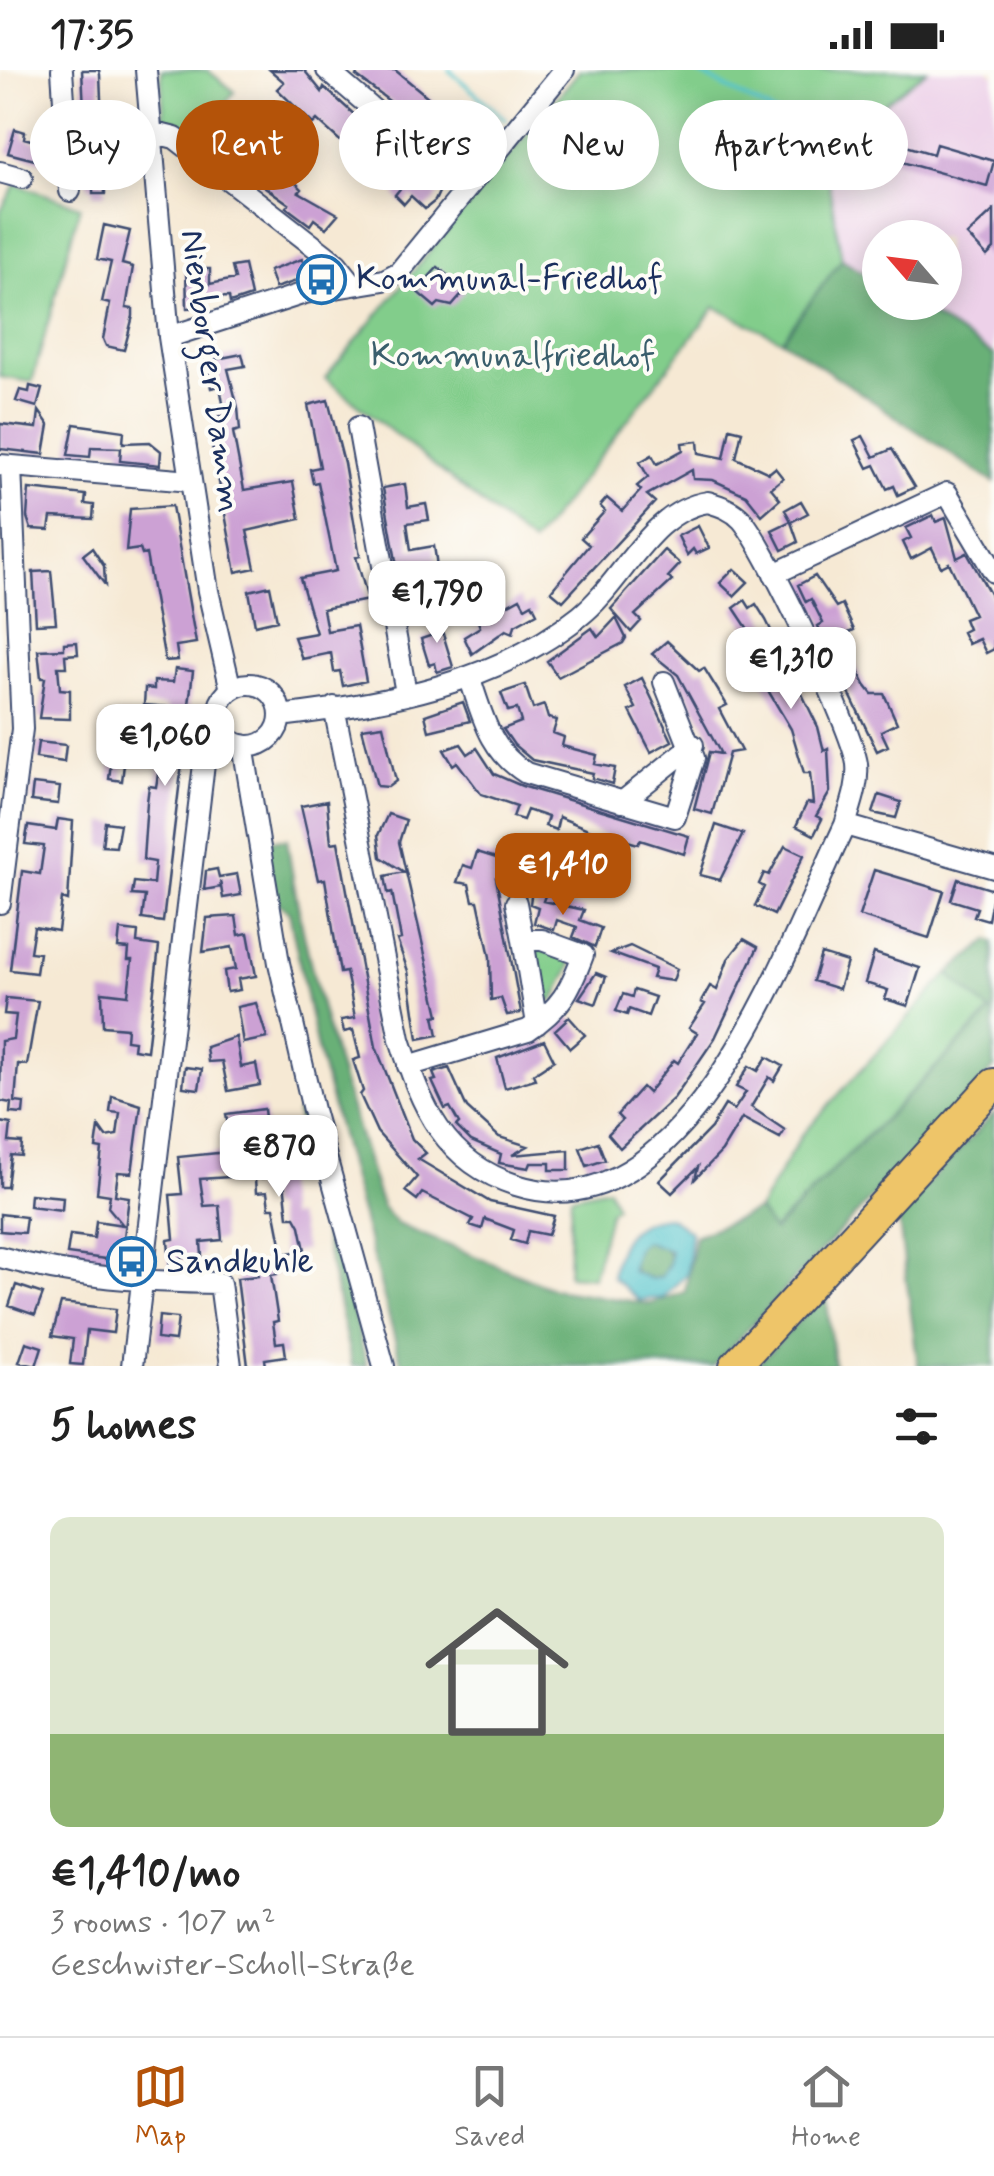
<!DOCTYPE html>
<meta charset="utf-8">
<style>
:root{--surface:#fff;--page:#f6f6f6;--text:#222;--muted:#767676;--line:#e0e0e0;--accent:#b45309}
body{margin:0;font-family:Mynerve,sans-serif;background:var(--page);color:var(--text);height:100vh;display:flex;flex-direction:column;font-size:38px;white-space:nowrap}
*{box-sizing:border-box;margin:0}
p{font-size:32px;color:var(--muted)}
.icon{flex:none;width:55px;height:55px;fill:none;stroke:currentColor;stroke-width:2;stroke-linecap:round;stroke-linejoin:round}
.map{position:relative;height:1296px;overflow:hidden}
.details{display:flex;flex-direction:column;background:var(--surface);flex:1}
.details>*{flex:none}
.hud{position:absolute;left:30px;top:30px;width:935px;height:90px;display:flex;gap:20px}
.needle{width:65px;rotate:298deg}
.tools{position:absolute;left:862px;top:150px;display:grid;gap:20px}
.tools a{display:grid;place-items:center;width:100px;height:100px;border-radius:50%;background:var(--surface);box-shadow:0 5px 25px #0003;font-size:50px}
.price{position:absolute;translate:-50% -85px;padding:0 22px;border-radius:20px;background:#fff;color:#222;font-size:32px;line-height:65px;filter:drop-shadow(0 2px 5px #0008)}
.price::after{content:'';position:absolute;left:50%;top:60px;width:30px;height:22px;margin-left:-15px;background:inherit;clip-path:polygon(0 0,100% 0,50% 100%)}
.price.selected{background:var(--accent);color:#fff}
ul{padding:0;list-style:none}
li{display:grid;align-content:center;gap:20px;height:530px;padding:0 50px}
li+li{border-top:2px solid var(--line)}
li span{display:grid;place-items:center;height:310px;border-radius:20px;color:#555}
li>.icon{margin-inline-start:auto}
span .icon{width:180px;height:180px;fill:#fffc;stroke-width:1}
li b{font-size:42px}
h2{display:flex;justify-content:space-between;align-items:center;height:120px;padding:0 50px;font-size:42px}
.chip{padding:0 35px;border-radius:45px;background:var(--surface);box-shadow:0 5px 25px #0003;font-size:35px;line-height:90px}
.chip.selected{background:var(--accent);color:#fff}
.status{display:flex;justify-content:space-between;align-items:center;height:70px;padding:0 50px;background:var(--surface);direction:ltr}
.status svg{height:28px;fill:currentColor}
.tab-bar{display:flex;justify-content:space-around;align-items:center;height:140px;border-top:2px solid var(--line);background:var(--surface);font-size:28px;color:var(--muted)}
.tab-bar a{display:grid;justify-items:center;gap:5px}
.tab-bar .selected{color:var(--accent)}
.map>svg:first-child{display:block}
</style>
<div class="status"><b>17:35</b><svg viewBox="0 0 49 12"><path d="M0 12V9h3v3zM5 12V6h3v6zM10 12V3h3v9zM15 12V0h3v12zM26 1h20v11H26zM47 4h2v5h-2z"/></svg></div>
<div class="map">
<svg width="994" height="1296" viewBox="0 0 994 1296">
<rect width="100%" height="100%" fill="#fdfcf7"/>
<filter id="ink" filterUnits="userSpaceOnUse"><feTurbulence type="fractalNoise" baseFrequency=".01" numOctaves="2"/><feDisplacementMap in="SourceGraphic" scale="20" xChannelSelector="R" yChannelSelector="G"/><feConvolveMatrix kernelMatrix="1 2 1 2 8 2 1 2 1" color-interpolation-filters="sRGB"/></filter>
<filter id="wash" filterUnits="userSpaceOnUse"><feTurbulence type="fractalNoise" baseFrequency=".0048" numOctaves="4" result="noise"/><feDisplacementMap in="SourceGraphic" scale="40" xChannelSelector="R" yChannelSelector="G"/><feGaussianBlur stdDeviation="2.25" result="paint"/><feColorMatrix in="noise" values="0 0 0 0 0 0 0 0 0 0 0 0 0 0 0 0 0 1.4 0 .05"/><feComposite in="paint" operator="in"/></filter>
<g filter="url(#wash)">
<rect width="100%" height="100%" fill="#f6e9d4"/>
<path fill="#edd1e9" d="M927,0h60l7,5v280l-83,-52 34,-1v-64h-65v45l-38,-24 -19,-108z"/>
<path fill="#82cd8b" stroke="#4e7e74" stroke-width="2.5" d="M161,0h46l28,22 -44,52 -27,-24z
M580,0h347l-104,81 19,108 -60,81 -67,-33 -183,237 -207,-166z
M16,114l64,22 -48,176 -32,-5v-166z
M534,878l33,7 4,11 -17,35 -11,-1z
M948,904l44,37 -220,220 -14,-21 43,-74z
M608,1118l8,19 -6,3 -17,67 -25,-2 3,-79z"/>
<path fill="#69b077" stroke="#42706a" stroke-width="2.5" d="M842,189l38,24v19l31,1 83,52v128l-212,-143z
M287,769c17,127 56,246 95,368l15,17 157,65 96,15 35,-12 10,-56 63,-26 15,21 218,-219 -43,-38 41,-34 5,2v126l-281,298h-311l-85,-317 -28,-137 -14,-11 -14,-61z
M303,1034l64,262h-15l-55,-252z
M994,1043v253h-76l-20,-151z
M631 1190a19 19 0 1 1 38 0a19 19 0 1 1-38 0Z
M826,1222l8,74h-78z"/>
<path fill="#58c6ce" stroke="#3a7a96" stroke-width="2.5" fill-rule="evenodd" d="M669,1147l22,15 -4,41 -24,25 -25,2 -26,-23c5,-37 18,-58 57,-60zM644,1171l26,9 -1,14 -8,13 -10,2 -20,-8 6,-24z"/>
<g fill="none" stroke-linecap="round" stroke-linejoin="round">
<path stroke="#58c6ce" stroke-width="4" d="M449,0l57,50
M693,0l154,82"/>
</g>
<g id="blocks">
<path fill="#cca1d4" d="M82,0h17l1,5 5,119h-12v-7h-5z
M270,0h34l18,22 2,-5 115,105 -4,9 -10,8 -14,-13 -7,8 -9,-9 8,-10 -21,-19 -13,1 -52,-47 -4,4 -36,-35 7,-7z
M360,0h35l67,55 -5,6 15,12 -16,19 -39,-40 -61,-46z
M15,59l10,3 -1,6 14,4 -1,5 13,4 -4,12 -38,-10z
M896,73l37,11 3,-10 58,17 -7,25 -96,-27z
M269,86l33,33 -3,3 39,22 -12,14 -12,-9 -4,6 -24,-18 3,-3 -38,-27z
M994,140v39l-7,7 -20,-21z
M104,155l26,6 -8,33 11,3 -7,41 7,1v7l-9,34 -18,-4 -3,-7 7,-35 -8,-2 9,-40 -14,-3z
M302,189l7,18 -34,11 -6,-17z
M244,195l7,31 -21,7 -1,-6 -23,1v9l-19,1 -1,-39h24v15l25,-5 -3,-12z
M438,197l27,24 -13,15 -13,-3 -4,4 -19,-16z
M242,284l3,12 -17,3 10,39 2,22 -7,2 11,58 49,-8 7,37 -53,12 8,37 -19,4 -26,-137 6,-1 -4,-16 13,-3 -5,-29 -9,2 -5,-27z
M30,316l12,3 -5,18 -21,-6 4,-11 9,2z
M328,330l16,63 16,93 -4,1 12,43 -45,9 4,22 29,-5 10,55 -23,5 -3,-15 -6,1 -3,-19 -29,6 -8,-22 22,-4 -16,-55 36,-7 -18,-89 -5,1 -3,-14 10,-2 -12,-62z
M39,341l10,14 -5,29 -44,-5v-25l37,4z
M74,354l50,7 -1,12 27,-1 11,9 -1,14 -40,-4 1,-13 -30,-1 -1,10 -22,-2z
M730,358l12,3 -6,27 33,15 6,-5 8,10 -12,10 9,11 -18,16 -16,-20 -33,-15 -20,-1 -1,-9 -45,25 8,7 -92,99 -12,-10 38,-46 -8,-7 24,-27 -5,-5 7,-8 15,13 19,-21 -4,-4 11,-9 -8,-15 12,-7 5,9 26,-14 -1,-7 16,-2 1,12 25,5z
M863,366l11,21 18,-8 23,38 -17,8 -4,-9 -7,3 -12,-24 -7,3 -14,-28z
M405,414l3,23 18,-3 3,16 -22,3 4,27 23,-4 2,13 2,22 -9,4 5,18 -21,4 -2,-14 6,-1 -5,-22 -14,2 -15,-84z
M29,419l57,6 -1,9 9,1 -1,14 -42,-2 -2,13 -18,-1 -4,-12z
M801,431l7,12 -17,9 7,20 -16,8 -10,-20 19,-9 -6,-11z
M172,436l24,137 -20,3 2,14 -13,1 -19,-107 -4,1 -2,-6 -14,2 4,-42z
M933,445l3,7 10,-4 11,40 10,-5 27,48v48l-8,4 -7,-14 -11,5 -6,-12 6,-3 -4,-10 10,-4 -25,-52 -8,4 -9,-19 -21,11 -8,-17 8,-4 -5,-10z
M698,456l11,22 -13,6 -3,-5 -6,6 -9,-19z
M92,478l12,18 1,19 -22,-30z
M664,480l16,14 -12,13 4,4 -37,34 6,6 -10,11 -20,-23z
M734,499l14,13 -14,14 -14,-13z
M51,501l5,52 -20,1 -3,-52z
M815,506l21,31 6,-3 12,26 -13,7 24,48 7,9h12l13,29 -16,8 7,15 -11,5 -45,-94 6,-3 -11,-21 -5,2 -4,-9 5,-3 -12,-24 -5,3 -8,-17z
M270,516l7,34 -22,5 -6,-34z
M520,528l5,9 7,-4 5,10 -22,12 -2,8 -7,-3 -34,24 -8,-17 16,-10 -2,-6z
M745,530l5,8 6,-4 10,16 52,107 6,24 4,-2 2,43 -14,24 6,3 -8,16 -18,-9 11,-23 6,1 -3,-31h-6l-13,-44 -34,-57 7,-4 -14,-28 4,-2 -20,-30z
M436,541l17,56 -16,5 -2,-9 -6,2 -8,-26 12,-4 -5,-22z
M616,548l10,20 -3,5 -65,34 -11,-16 45,-33 6,9z
M667,571l32,30 5,-3 23,37 -8,4 22,42 -12,2 -17,61 -18,-5 15,-57 12,2 -43,-79 -26,-21z
M77,572l1,12 -13,1 1,12h-8l2,22 10,1v29l-31,-1 6,-40h-4l-3,-28 26,-1v-6z
M175,599l18,2 -30,251 -21,-3 3,-23 -13,-1 2,-13 19,2 2,-22 -12,-2 4,-58 2,-16 7,1 4,-25 -4,-12 2,-13 5,1 4,-31 -23,-2 1,-17 9,1v-8l19,1z
M642,608l30,63 -21,11 -21,-41 6,-3 -11,-21z
M525,615l8,24 11,-4 4,13 9,2 -4,13 11,4 -2,9 35,9 -2,9 20,4 -3,16 -20,-6 1,-5 -61,-13 -18,-15 -11,-16 18,-7 -4,-13 -9,2 -7,-18z
M463,632l7,19 -41,10 -4,-16z
M383,655l13,56 -8,6 -11,-1 -15,-58z
M38,672l28,3 -2,17 -28,-4z
M461,674l7,10 9,-6 17,26 28,12 167,50 -5,18 -44,-14 -2,4 -10,-3 -1,4 -68,-28 -3,13 -11,-4 3,-9 -21,-7 -4,10 -10,-3 4,-11 -36,-12 -24,-32 -4,3 -9,-15z
M113,676l13,2 -4,33 -13,-2z
M33,714l27,3 -2,17 -27,-3z
M879,725l22,7 -5,16 -23,-5z
M327,731l4,42 7,-1 38,205 36,92 14,14 -8,6 72,43 64,14 -6,19 -20,-4 -3,13 -14,-4 3,-10 -29,-11 -3,10 -12,-4 3,-6 -51,-26 -5,7 -12,-9 12,-14 -40,-45 -17,-37 3,-4 -10,-31 7,-2 -7,-28 -9,2 -3,-12 14,-2 -5,-27 -4,-19 -6,1 -15,-94 -7,1 -17,-74z
M388,744l18,6 -7,22 40,173 -5,1 4,19 -20,4 -10,-68 -11,-31 4,-1 -9,-47 -4,1 -3,-17 19,-4 -23,-15 -1,-7 -2,-15z
M58,749l15,2 -5,80 -6,-2 -4,32 -24,-4 -4,25 9,1 -3,20 -26,-3 12,-99 18,3 4,-28 -19,-2 3,-18 28,4z
M105,752l15,2 -4,23 -14,-1z
M716,755l27,9 -23,46 -20,-5z
M785,776l19,9 -30,60 -19,-9 9,-19 -5,-3 5,-11 5,2z
M477,782l42,13 -4,12 -7,-3 -2,7 -10,-3 25,135 -14,2 -6,-17 -10,2 -1,-43 -12,-56h-5l-4,-17 -12,-2 6,-17 9,3z
M217,799l2,8 18,-3 4,21 -18,3 -3,-17 1,6 -17,3 2,-19z
M874,800l70,21 -15,47 -70,-22z
M958,809l36,11 -6,30 -14,-4 3,-8 -26,-8z
M532,818l14,5 -3,8 41,9 -4,10 21,8 -6,19 -22,-10 4,-10 -20,-7 -3,10 -20,-7 4,-16 -8,-3z
M236,846l3,19 9,-2 8,43 -18,3 2,11 -13,2 -3,-21 12,-2 -4,-22 -29,5 4,-34z
M120,860l18,2 -1,11 22,3 -12,105 -14,-2 1,-8 -8,-1 1,-12 -24,-2 -1,-34 26,3 4,-35h-4l1,-11 -11,-1z
M744,869l14,8 -43,91 -41,60 -54,50 -12,-14 14,-14 -5,-5 25,-28 6,6 26,-33 4,3 19,-30 -8,-5 16,-24 -4,-2 9,-16 7,4 11,-31z
M630,876l47,23 -4,12 -21,-3 3,-9 -44,-16z
M874,883l46,15 -12,38 -23,-7 3,-9 -23,-7z
M821,884l26,8 -8,27 -26,-8z
M596,903l10,4 -10,27 -17,-6z
M634,920l21,7 -7,19 -19,-7 -2,6 -11,-4 7,-17 9,3z
M6,928l32,3 -11,64 -9,-1 -3,38 9,1 -1,11 -13,-1 1,-10 -11,-2 1,-60 12,-2 3,-24 -12,-1z
M256,933l11,35 -24,5 -6,-36z
M569,947l16,18 -15,13 -15,-18z
M236,967l5,30 15,-3 4,21 -32,6 -6,-30 -14,1 -2,-15z
M544,970l10,20 -21,14 2,5 -30,9 -8,-30z
M767,987l16,9 -9,15 -5,-4 -18,30 34,23 -5,8 -38,-20 -20,33 -27,28 3,-12 -26,26 -13,-12 52,-53 14,-23 9,5 12,-18 -10,-5 13,-21 9,5z
M185,997l17,2 -3,20 -16,-2z
M449,998l18,40 32,29 29,9 -16,9 57,-5v20h-19v-7h-19l-2,5 -30,-5 2,-9 -30,-13 -15,-15 3,-3 -9,-16 -5,2 -13,-28 4,-1 -3,-7z
M112,1026l29,9 -9,68 -14,-1 -3,23 14,2 -8,64 -54,-7 3,-19 24,3 2,-17 27,4 -15,-18 2,-12 -13,-2 5,-44 -6,-1 3,-21 7,10 11,-2 3,-22 -10,-1z
M264,1039l2,19 -37,5 -3,-19z
M0,1052l11,2 -2,18 13,1 -1,13 -10,-1 -4,32h-7z
M598,1072l7,18 -18,6 -7,-18z
M280,1077l8,70h7l5,9 5,24 -22,4 -9,-46h-5l-2,-16 -11,1 -1,-14 9,-1 -3,-29z
M228,1082l1,25 -29,2 4,27 15,-1 3,35 -21,2 1,14 -22,2 1,10h-11l-2,-28 6,-1 -4,-44 12,-1 -4,-37z
M30,1124l33,3 -1,13 -33,-4z
M0,1144l26,3 -2,16 -24,-2z
M275,1192l2,12 -6,1 7,46 -5,1 3,21 8,-1 2,14 -21,3 1,7h-18l-11,-88 21,-2 -1,-12z
M16,1215l27,9 -8,21 -26,-9z
M61,1233l55,6 -3,24 -26,-3 -4,35 -13,-1 3,-25 -21,-3z
M159,1246l19,2 -3,23 -18,-2z
M26,1272l16,5 -6,19 -17,-4z"/>
</g>
</g>
<g filter="url(#ink)">
<use href="#blocks" fill-opacity="0" stroke="#3c4b70" stroke-width="2.5"/>
<g fill="none" stroke-linecap="round" stroke-linejoin="round">
<defs>
<path id="minor" d="M62,0l8,121
M146,0l23,267 39,254 23,99
M327,0l139,119
M151,62l24,6 162,126 16,20
M0,102l22,6
M169,267l136,-44 79,-13 15,-8 165,-202
M358,357l48,266
M0,395l191,16
M774,504l173,-81 47,79
M470,609c13,38 20,72 56,94l149,44 19,-59 -30,-76
M218 645a31 31 0 1 1 62 0a31 31 0 1 1-62 0Z
M280,646c104,-12 217,-33 300,-100 44,-35 69,-105 128,-114 13,4 25,8 34,18 25,29 110,208 115,244 2,21 -6,41 -12,61 -56,116 -157,415 -329,360 -72,-23 -95,-79 -116,-146l-66,-332
M243,675l36,218 34,147 71,256
M622,732l71,-57
M845,755l149,43
M0,833l22,-174 -11,-263
M516,833l7,37
M408,996l120,-36c33,-22 42,-40 55,-75l-41,-15h-19l14,84
M0,1187c73,21 145,25 220,26l11,83
M132,1296l72,-602 21,-31"/>
<path id="highway" d="M735,1296l259,-282"/>
</defs>
<use href="#minor" stroke="#3c4b70" stroke-width="24"/>
<use href="#highway" stroke="#3c4b70" stroke-width="34"/>
<use href="#minor" stroke="#fff" stroke-width="20"/>
<use href="#highway" stroke="#eec569" stroke-width="30"/>
</g>
</g>
<defs>
<symbol id="bus-ring" viewBox="-11 -11 22 22"><circle r="9.5" fill="#fdfcf7" stroke="#1f6fb2" stroke-width="1.5"/><path d="M-5-6H5V4H4V6H2V4H-2V6H-4V4H-5ZM-3.5-4V0h7V-4ZM-3.5 1.2v1.5H-2V1.2ZM2 1.2v1.5H3.5V1.2Z" fill="#1f6fb2"/></symbol>
</defs>
<g fill-rule="evenodd">
<use href="#bus-ring" x="294" y="182" width="55" height="55"/>
<use href="#bus-ring" x="104" y="1164" width="55" height="55"/>
</g>
<g text-anchor="middle" dominant-baseline="central" stroke-width="8" stroke-linejoin="round" paint-order="stroke">
<g font-size="35" fill="#1b2f5e" stroke="#fdfcf7" text-anchor="start">
<text x="356" y="209">Kommunal-Friedhof</text>
<text x="166" y="1192">Sandkuhle</text>
</g>
<g font-size="35" fill="#3a5e6c" stroke="#fdfcf7">
<text x="513" y="286">Kommunalfriedhof</text>
</g>
<g font-size="35" fill="#1b2f5e" stroke="#fdfcf7">
<text transform="translate(211 301) rotate(82)">Nienborger Damm</text>
</g>
</g>
</svg>
<div class="tools">
<a><svg class="needle" viewBox="-14 -14 28 28"><path d="M0-13l5 13h-10z" fill="#e53935"/><path d="M0 13l5-13h-10z" fill="#767676"/></svg></a>
</div>
<b class="price" style="left:437px;top:576px">€1,790</b>
<b class="price" style="left:791px;top:642px">€1,310</b>
<b class="price" style="left:165px;top:719px">€1,060</b>
<b class="price selected" style="left:563px;top:848px">€1,410</b>
<b class="price" style="left:279px;top:1130px">€870</b>
<div class="hud">
<a class="chip">Buy</a>
<a class="chip selected">Rent</a>
<a class="chip">Filters</a>
<a class="chip">New</a>
<a class="chip">Apartment</a>
</div>
</div>
<section class="details">
<h2>5 homes<svg class="icon" aria-label="filters" viewBox="0 0 24 24"><path d="M4 7h16M4 17h16"/><circle cx="9" cy="7" r="2"/><circle cx="15" cy="17" r="2"/></svg></h2>
<ul>
<li><span style="background:linear-gradient(#dfe7d0 70%,#8fb573 0)"><svg class="icon" aria-label="home" viewBox="0 0 24 24"><path d="M3 11l9-7 9 7M6 9v11h12V9"/></svg></span><div><b>€1,410/mo</b><p>3 rooms · 107 m²</p><p>Geschwister-Scholl-Straße</p></div></li>
</ul>
</section>
<nav class="tab-bar">
<a class="selected"><svg class="icon" aria-label="map" viewBox="0 0 24 24"><path d="M3 6l6-2 6 2 6-2v14l-6 2-6-2-6 2zM9 4v14M15 6v14"/></svg>Map</a>
<a><svg class="icon" aria-label="saved" viewBox="0 0 24 24"><path d="M7 4h10v16l-5-4-5 4z"/></svg>Saved</a>
<a><svg class="icon" aria-label="home" viewBox="0 0 24 24"><path d="M3 11l9-7 9 7M6 9v11h12V9"/></svg>Home</a>
</nav>
